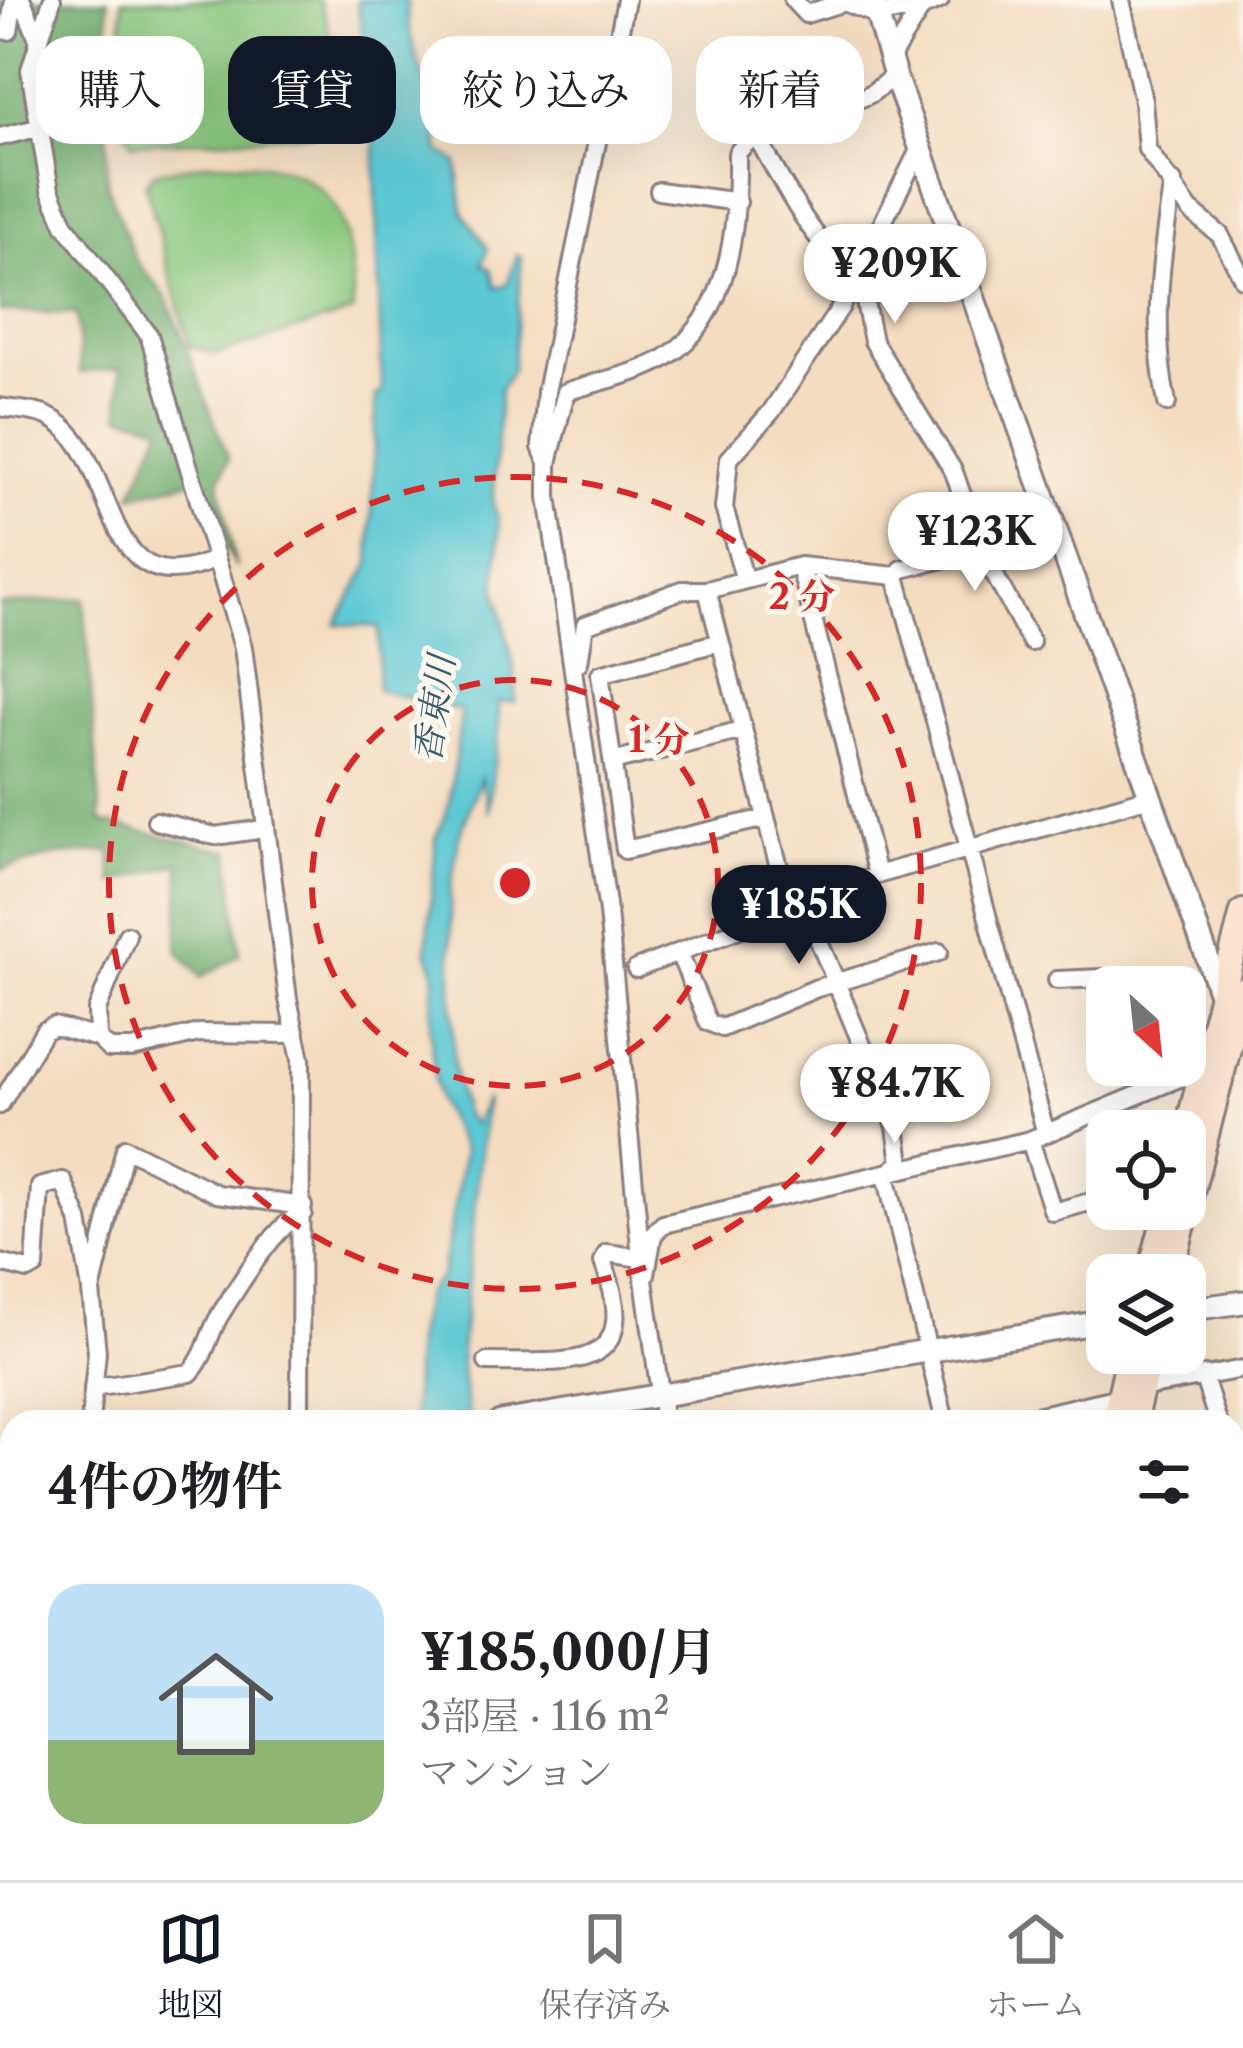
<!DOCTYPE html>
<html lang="ja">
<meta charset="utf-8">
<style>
:root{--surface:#fff;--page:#f6f6f6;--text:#202124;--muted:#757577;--line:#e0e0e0;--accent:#111827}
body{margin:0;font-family:"Libre Caslon Text","Noto Serif JP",serif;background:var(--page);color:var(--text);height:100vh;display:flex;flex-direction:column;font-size:45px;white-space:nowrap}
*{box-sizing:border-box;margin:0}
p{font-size:39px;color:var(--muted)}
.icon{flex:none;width:66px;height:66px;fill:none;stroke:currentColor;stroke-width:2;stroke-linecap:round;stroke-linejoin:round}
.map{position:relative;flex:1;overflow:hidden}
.side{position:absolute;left:0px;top:1410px;width:1245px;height:471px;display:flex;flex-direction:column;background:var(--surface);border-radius:36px 36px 0 0;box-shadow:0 12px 48px #0002}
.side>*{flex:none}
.guide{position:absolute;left:36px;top:36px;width:1173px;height:108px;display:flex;gap:24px}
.needle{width:78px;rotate:153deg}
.buttons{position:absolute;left:1086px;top:966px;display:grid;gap:24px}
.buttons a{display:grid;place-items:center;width:120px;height:120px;border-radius:24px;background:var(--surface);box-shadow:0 12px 48px #0002;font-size:60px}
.price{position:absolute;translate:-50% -102px;padding:0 27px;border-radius:42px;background:#fff;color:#222;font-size:39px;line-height:78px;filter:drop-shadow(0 3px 6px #0008)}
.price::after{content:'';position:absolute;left:50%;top:72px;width:36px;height:27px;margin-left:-18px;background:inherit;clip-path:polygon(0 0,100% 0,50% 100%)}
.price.active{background:var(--accent);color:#fff}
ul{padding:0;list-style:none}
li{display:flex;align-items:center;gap:36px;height:300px;padding:0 48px}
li+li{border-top:3px solid var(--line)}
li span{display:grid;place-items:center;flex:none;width:336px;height:240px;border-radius:36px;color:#555}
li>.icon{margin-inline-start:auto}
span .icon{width:144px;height:144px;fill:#fffc;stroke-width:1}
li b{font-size:51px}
h2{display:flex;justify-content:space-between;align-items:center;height:144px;padding:0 48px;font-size:51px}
.chip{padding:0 42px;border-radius:36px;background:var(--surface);box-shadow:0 12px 48px #0002;font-size:42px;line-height:108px}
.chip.active{background:var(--accent);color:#fff}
.menu{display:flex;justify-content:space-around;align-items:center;height:168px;border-top:3px solid var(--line);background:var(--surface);font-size:33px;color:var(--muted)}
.menu a{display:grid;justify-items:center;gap:6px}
.menu .active{color:var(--accent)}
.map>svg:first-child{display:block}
</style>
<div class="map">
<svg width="1243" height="1880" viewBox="0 0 1243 1880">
<rect width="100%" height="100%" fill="#fbf7ec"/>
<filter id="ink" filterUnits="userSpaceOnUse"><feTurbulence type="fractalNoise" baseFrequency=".00833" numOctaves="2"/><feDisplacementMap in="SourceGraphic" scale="24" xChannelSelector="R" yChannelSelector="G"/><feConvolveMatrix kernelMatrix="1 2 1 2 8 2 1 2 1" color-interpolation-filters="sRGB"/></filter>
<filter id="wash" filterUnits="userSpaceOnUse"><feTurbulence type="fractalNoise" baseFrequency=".004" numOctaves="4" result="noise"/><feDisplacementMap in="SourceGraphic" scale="48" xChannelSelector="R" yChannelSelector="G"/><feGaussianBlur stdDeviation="2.7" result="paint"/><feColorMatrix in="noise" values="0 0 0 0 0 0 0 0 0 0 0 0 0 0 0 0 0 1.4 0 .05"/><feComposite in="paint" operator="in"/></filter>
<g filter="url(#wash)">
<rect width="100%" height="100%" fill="#f4dcc0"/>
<path fill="#88c77d" stroke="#55745c" stroke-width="3" d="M122,0h197c19,44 19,92 -5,134l-181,10 -11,-20z
M211,162c115,-2 143,39 142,150l-135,42 -28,-7 -45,-163 8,-11z"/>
<path fill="#6eac6c" stroke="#486754" stroke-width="3" d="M0,0h108l-1,184 28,75 32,39 62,161 -10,23 17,86 -41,-88 -63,15 30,-69 -42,-11v-47l-40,5 -3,-59 -77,-3z
M84,598l17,224 129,29 10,104 -39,22 -23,-26 2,-88 -67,20 -2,-32 -54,4 -57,15v-265z"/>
<path fill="#5cc8d3" stroke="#3f7587" stroke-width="3" d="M357,0h50c-2,55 34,97 32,151l18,11 6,50 25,37 -6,15 9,5 5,19 11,-3 10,-30 5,3 -10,112 -12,20 -7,115c13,24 1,58 4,85 6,39 21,72 18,112h-17c5,37 -9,73 -9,111l-8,-35 -22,58 -9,56 4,176 10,46 10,10 12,-26 -26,262 9,62h-56l2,-81 10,-46 17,-20 22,-124 -25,-49 -5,-27 -4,-48 5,-55 -8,-22 9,-113 13,-33 13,-93 -85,-21 2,-63 -43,-3 34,-60 6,-168 6,-4 -9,-296z"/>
</g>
<g filter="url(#ink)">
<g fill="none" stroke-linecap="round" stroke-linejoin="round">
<defs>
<path id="minor" d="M22,0l16,39
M52,0l-22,70 20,120 15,35 84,110 94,312 45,352 13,60 -1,363
M793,0l13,14 38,-12 33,13 45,-8
M1121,0l22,101 4,48 43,61 30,25 23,44
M0,30l9,1 5,-31
M889,60l33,-53 18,-7
M754,132c32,56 56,109 107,150l12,59 81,131 27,78
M0,137l37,-9
M659,191l79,11
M1167,403c-16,-73 -6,-148 6,-221
M0,407c14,3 34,3 47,9 76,35 47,198 169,143
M545,457l-4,-10 5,-55 80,-392
M800,566l77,309
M896,576l6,-7 79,-19 50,92
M744,577l-20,-69 5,-49 42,-47 69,-104 81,-162
M720,642l-120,32 25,176 141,-32
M579,662l6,-37 97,-35h25
M616,761l127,-31
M156,821l59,15 49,-7
M679,953l29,69 14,6 95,-40 122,-36
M636,969l241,-94 273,-78
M1057,980l46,-2 12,9
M98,1038l-1,-28 30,-75
M1162,1065l6,18
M0,1105l44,-74 10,-5 44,12 11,11h23l67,-16 97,1
M1030,1140l23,72 40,-11
M0,1263l28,7 7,-4 5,-79 23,-6 16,39 12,70
M646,1274l7,-39 10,-11 367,-84 149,-62 22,-3
M487,1362c83,0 159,12 116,-100l4,-9 34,5
M1203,1375l15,47
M93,1388l97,-15c16,-17 18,-38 30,-58 17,-27 56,-92 83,-102
M1141,1388l102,-19
M90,1422l7,-70 -6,-61 34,-143 92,46 86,12
M664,1422l-23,-164 -33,-346 -60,-415v-34l18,-71c31,-11 71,-17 99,-34 67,-42 73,-136 72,-205 35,-41 80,-36 127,-56 11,-4 20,-15 31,-21
M945,1422l-59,-247 15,-12 -5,-36 -87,-210 -26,-34 -76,-293 93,-24 96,10 150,558
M1009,1422l111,-25
M1233,1469l10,31
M0,1682l12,-9
M325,1869v11
M706,1869l1,11"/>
<path id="tertiary" d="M873,0l22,76 328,926
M1185,1310l58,-8
M500,1422l607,-101
M0,1503l12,-2"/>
<path id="secondary" d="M1185,1139l58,-227
M1150,1275l17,-66
M1170,1275l73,-285
M1114,1422l16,-69
M1133,1422l17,-69
M1030,1880l1,-11
M1048,1880l1,-11"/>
</defs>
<use href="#minor" stroke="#8b7f7e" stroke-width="22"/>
<use href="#tertiary" stroke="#8b7f7e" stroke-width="27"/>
<use href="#secondary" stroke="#8b7f7e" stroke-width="30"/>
<use href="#minor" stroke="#fff" stroke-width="16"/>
<use href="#tertiary" stroke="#fff" stroke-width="21"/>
<use href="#secondary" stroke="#fde4d1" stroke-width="24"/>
</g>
</g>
<g fill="none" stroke="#d62828" stroke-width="6" stroke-dasharray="21 15">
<circle cx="515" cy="883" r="203"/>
<circle cx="515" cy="883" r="406"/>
</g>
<g text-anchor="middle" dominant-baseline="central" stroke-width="10" stroke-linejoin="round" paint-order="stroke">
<g font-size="36" font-style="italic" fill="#365c70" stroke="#fbf7ec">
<text transform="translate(434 709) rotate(-82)">香東川</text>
</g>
</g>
<circle cx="515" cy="883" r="18" fill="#d62828" stroke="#fbf7ec" stroke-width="6"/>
<g font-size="36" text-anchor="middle" font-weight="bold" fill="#d62828" stroke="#fbf7ec" stroke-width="10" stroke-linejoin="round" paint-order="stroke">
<text x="802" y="609">2 分</text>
<text x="659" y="752">1 分</text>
</g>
</svg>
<div class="buttons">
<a><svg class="needle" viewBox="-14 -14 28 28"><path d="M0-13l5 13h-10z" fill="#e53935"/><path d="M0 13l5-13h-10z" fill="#757577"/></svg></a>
<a><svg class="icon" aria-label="locate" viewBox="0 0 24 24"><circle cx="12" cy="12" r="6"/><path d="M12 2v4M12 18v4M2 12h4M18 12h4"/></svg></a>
<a><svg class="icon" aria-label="layers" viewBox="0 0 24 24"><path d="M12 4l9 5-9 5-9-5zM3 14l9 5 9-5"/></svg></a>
</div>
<b class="price" style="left:895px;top:326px">¥209K</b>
<b class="price" style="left:975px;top:594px">¥123K</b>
<b class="price active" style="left:799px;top:967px">¥185K</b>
<b class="price" style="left:895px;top:1146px">¥84.7K</b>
<div class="guide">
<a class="chip">購入</a>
<a class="chip active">賃貸</a>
<a class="chip">絞り込み</a>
<a class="chip">新着</a>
</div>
<section class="side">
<h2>4件の物件<svg class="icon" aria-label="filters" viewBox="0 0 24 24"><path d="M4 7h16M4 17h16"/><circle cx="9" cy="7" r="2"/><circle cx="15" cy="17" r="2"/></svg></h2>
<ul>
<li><span style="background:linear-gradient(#bfe0f5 65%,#8fb573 0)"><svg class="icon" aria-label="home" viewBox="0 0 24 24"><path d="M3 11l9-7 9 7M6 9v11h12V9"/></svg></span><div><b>¥185,000/月</b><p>3部屋 · 116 m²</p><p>マンション</p></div></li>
</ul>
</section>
</div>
<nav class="menu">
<a class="active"><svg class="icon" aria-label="map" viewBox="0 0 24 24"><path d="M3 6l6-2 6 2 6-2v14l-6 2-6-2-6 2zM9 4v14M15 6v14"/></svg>地図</a>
<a><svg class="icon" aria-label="saved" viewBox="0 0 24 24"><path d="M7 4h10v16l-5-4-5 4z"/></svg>保存済み</a>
<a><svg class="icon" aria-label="home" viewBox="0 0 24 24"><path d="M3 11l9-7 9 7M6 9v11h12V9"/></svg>ホーム</a>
</nav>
